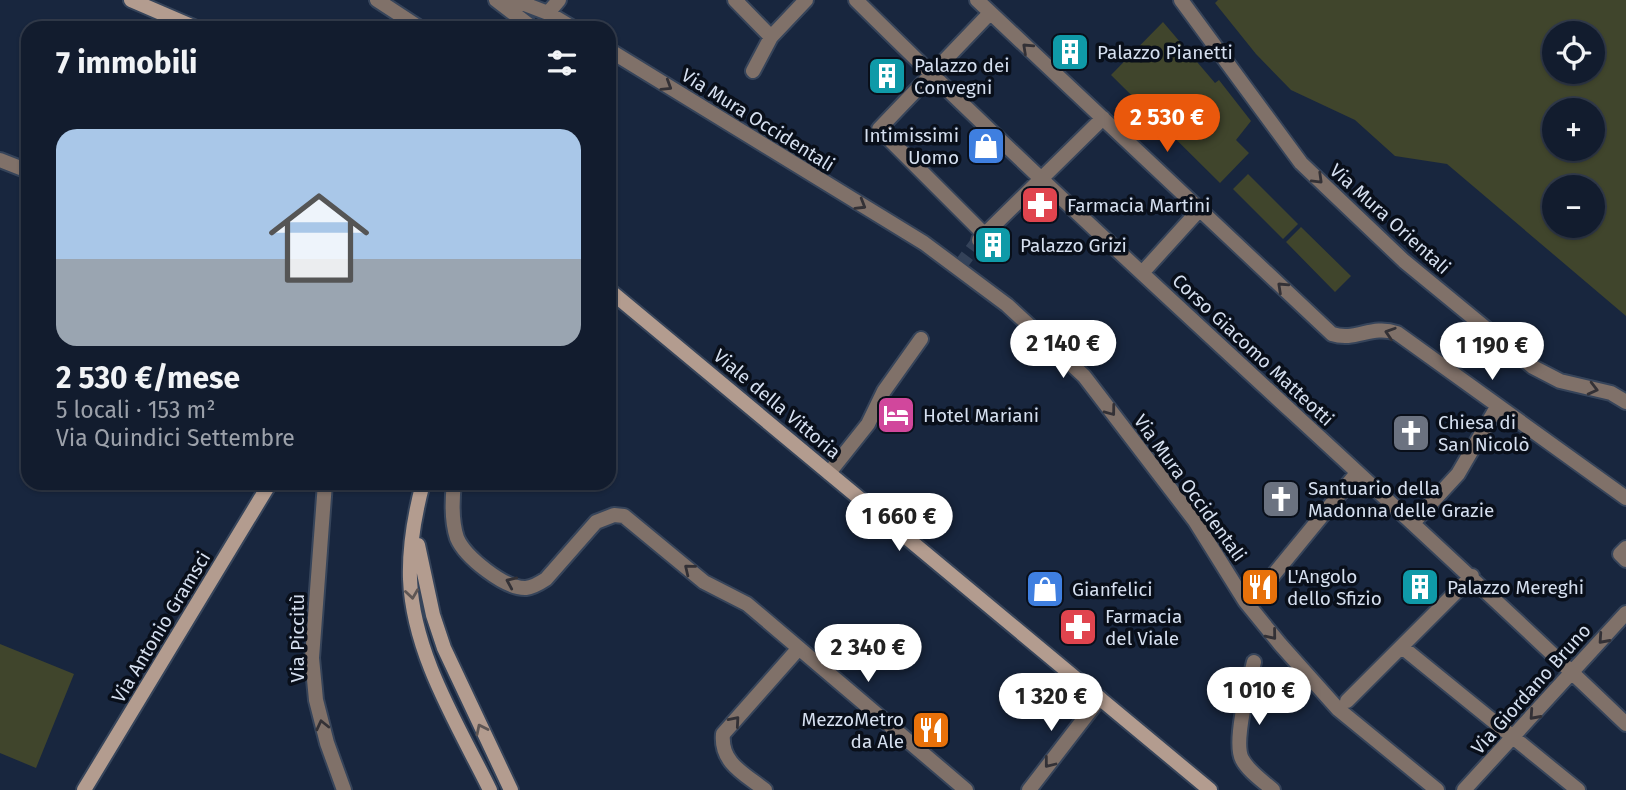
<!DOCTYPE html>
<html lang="it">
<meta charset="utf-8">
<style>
:root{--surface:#121c2e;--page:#1b2536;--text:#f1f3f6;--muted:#9ca1aa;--line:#313a4a;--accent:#ea580c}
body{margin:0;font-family:"Fira Sans",sans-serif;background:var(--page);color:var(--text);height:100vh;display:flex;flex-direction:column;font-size:26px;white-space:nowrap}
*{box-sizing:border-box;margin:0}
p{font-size:23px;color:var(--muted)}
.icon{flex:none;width:38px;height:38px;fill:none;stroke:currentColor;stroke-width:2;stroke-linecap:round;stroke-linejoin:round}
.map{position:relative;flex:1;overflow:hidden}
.details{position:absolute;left:21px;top:21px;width:595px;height:469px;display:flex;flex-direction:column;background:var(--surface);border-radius:21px;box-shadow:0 2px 5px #0004,0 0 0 2px var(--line)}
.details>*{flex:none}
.tools{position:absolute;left:1542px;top:21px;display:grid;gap:14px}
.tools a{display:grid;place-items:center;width:63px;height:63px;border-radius:50%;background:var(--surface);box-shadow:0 2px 5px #0004,0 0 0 2px var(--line);font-size:35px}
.price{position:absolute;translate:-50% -60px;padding:0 16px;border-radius:24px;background:#fff;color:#222;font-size:23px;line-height:46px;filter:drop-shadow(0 2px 4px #0008)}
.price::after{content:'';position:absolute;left:50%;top:42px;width:21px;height:16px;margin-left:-10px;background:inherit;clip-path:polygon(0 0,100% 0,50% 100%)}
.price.active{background:var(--accent);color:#fff}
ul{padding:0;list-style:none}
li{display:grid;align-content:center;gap:14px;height:371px;padding:0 35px}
li span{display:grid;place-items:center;height:217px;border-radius:21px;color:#555}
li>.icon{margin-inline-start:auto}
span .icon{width:126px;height:126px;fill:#fffc;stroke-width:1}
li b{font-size:30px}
h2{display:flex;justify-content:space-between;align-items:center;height:84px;padding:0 35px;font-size:30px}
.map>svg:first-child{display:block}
</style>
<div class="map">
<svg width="1626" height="790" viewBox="0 0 1626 790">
<rect width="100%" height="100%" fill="#18263e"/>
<path fill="#40452c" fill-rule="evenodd" d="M1218,0h408v316l-179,-152 -52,-8 -40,-36 -64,-30 -35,-36 -41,-51zM1592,33v39h-38v-39zM1592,110v39h-38v-39zM1554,187h38v39h-38z
M1163,22l52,61 4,-3 32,41 -15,19 13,13 -29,30 -109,-108z
M1248,174l50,50 -15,15 -50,-50z
M1301,227l50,49 -16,16 -49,-50z
M0,644l74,30 -38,94 -36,-15z"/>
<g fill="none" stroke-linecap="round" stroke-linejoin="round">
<path stroke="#344259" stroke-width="14" stroke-dasharray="14 7" stroke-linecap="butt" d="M959,267l20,-27"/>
<defs>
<path id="street" d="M377,0l43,28
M496,0l33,25 -2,3
M514,0l34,13 25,15
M735,0l36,37
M856,0c250,248 516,480 770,724
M977,0l355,334c24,8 39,-10 65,-1l229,165
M1181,0l120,163 103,98 129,106 27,14 51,12 15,9
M548,13l11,-13
M609,50l315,193 83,62 77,71 111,145 50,80 35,43 58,65 99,81
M753,71l18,-34 35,-37
M0,160l28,11
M984,234l-105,-105 111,-116
M979,240l124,-122
M1142,273l58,-64
M829,473l39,-49 16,-33 37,-52
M325,483l-13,175 4,42 11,43 17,47
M454,483c-2,18 -3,37 3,55 8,19 48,51 69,50 8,-1 14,-5 20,-9l50,-57 18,-7 10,1 80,66 43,22 219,186
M1413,523l45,-49 39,-67
M1626,548l-6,6 6,6
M1245,601l12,-6 100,-122
M1402,647l176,143
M1254,662c-5,20 -21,80 -12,97 6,12 21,22 31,31
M1347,701l125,-125
M765,790c-20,-16 -45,-27 -42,-56l76,-86
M1029,790l71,-92
M1464,790l162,-177"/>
<path id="secondary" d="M131,0l65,28
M609,290l601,500
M423,483c-8,30 -14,65 -13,96 3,75 48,146 80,211
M418,545l15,70 11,33 67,142
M84,790l186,-307"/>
</defs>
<use href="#street" stroke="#36445a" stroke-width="18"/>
<use href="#secondary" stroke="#36445a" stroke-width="18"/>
<use href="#street" stroke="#807169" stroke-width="14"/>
<use href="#secondary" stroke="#b39c8f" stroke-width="14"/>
</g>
<defs><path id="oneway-chevron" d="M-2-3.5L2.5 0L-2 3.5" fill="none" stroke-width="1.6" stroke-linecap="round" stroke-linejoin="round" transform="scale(1.75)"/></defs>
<g stroke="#333136">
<use href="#oneway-chevron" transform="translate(1027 48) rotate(-137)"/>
<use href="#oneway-chevron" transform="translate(667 86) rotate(32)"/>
<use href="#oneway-chevron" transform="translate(1318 179) rotate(44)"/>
<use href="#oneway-chevron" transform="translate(861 205) rotate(31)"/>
<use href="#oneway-chevron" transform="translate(1282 287) rotate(-137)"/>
<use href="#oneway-chevron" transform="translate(1390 333) rotate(-162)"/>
<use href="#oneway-chevron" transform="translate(1593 389) rotate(14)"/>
<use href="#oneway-chevron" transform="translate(1111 411) rotate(53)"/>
<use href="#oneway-chevron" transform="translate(689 569) rotate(-141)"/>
<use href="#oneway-chevron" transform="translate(511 582) rotate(-156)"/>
<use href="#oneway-chevron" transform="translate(1272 635) rotate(51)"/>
<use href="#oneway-chevron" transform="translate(1603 639) rotate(132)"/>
<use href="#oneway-chevron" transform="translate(1534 715) rotate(132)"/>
<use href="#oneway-chevron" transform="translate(735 721) rotate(-49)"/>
<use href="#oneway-chevron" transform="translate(322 725) rotate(-103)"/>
<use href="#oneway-chevron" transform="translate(1049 763) rotate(128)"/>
</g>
<g stroke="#5e5654">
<use href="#oneway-chevron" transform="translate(412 594) rotate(82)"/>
<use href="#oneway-chevron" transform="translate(481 729) rotate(-116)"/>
</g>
<defs>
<symbol id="building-square" viewBox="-11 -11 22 22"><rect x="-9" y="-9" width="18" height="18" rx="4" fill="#0f9aa8" stroke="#090f1a"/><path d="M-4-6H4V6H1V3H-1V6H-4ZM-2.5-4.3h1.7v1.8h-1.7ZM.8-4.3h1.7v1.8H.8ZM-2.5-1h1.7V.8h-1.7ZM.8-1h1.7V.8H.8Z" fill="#fff"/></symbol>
<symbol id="shop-square" viewBox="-11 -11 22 22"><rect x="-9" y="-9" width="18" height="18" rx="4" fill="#3f7fe0" stroke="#090f1a"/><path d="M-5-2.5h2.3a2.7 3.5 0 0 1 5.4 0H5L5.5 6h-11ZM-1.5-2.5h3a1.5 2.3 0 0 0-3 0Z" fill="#fff"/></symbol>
<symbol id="pharmacy-square" viewBox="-11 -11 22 22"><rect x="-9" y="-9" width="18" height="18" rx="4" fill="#e0444e" stroke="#090f1a"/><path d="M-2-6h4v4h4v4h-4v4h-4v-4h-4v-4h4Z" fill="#fff"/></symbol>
<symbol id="hotel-square" viewBox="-11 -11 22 22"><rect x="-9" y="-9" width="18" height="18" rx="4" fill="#d1479c" stroke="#090f1a"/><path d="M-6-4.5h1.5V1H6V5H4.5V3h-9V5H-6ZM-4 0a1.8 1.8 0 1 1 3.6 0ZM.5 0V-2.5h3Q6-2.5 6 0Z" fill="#fff"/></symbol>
<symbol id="church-square" viewBox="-11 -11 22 22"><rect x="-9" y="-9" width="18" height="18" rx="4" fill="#6b7280" stroke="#090f1a"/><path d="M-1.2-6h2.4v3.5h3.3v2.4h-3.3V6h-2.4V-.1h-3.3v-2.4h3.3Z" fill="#fff"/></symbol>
<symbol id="restaurant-square" viewBox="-11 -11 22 22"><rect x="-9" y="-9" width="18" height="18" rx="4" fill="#e8710a" stroke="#090f1a"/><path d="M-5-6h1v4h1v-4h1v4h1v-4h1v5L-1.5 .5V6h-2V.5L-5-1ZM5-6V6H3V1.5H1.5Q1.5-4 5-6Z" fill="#fff"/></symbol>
</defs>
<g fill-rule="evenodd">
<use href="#building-square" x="1048" y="30" width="44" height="44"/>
<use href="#building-square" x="865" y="54" width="44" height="44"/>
<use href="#shop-square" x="964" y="124" width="44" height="44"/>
<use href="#pharmacy-square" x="1018" y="183" width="44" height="44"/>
<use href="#building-square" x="971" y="223" width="44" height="44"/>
<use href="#hotel-square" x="874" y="393" width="44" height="44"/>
<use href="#church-square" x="1389" y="411" width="44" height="44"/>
<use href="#church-square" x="1259" y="477" width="44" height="44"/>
<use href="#restaurant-square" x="1238" y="565" width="44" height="44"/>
<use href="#building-square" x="1398" y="565" width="44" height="44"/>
<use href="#shop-square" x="1023" y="567" width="44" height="44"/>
<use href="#pharmacy-square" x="1056" y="605" width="44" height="44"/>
<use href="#restaurant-square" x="909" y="708" width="44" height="44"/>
</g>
<g text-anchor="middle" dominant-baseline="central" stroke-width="7" stroke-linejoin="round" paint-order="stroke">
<g font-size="19" fill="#d5dfef" stroke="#090f1a" text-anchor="start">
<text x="1097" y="52">Palazzo Pianetti</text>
<text x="914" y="65">Palazzo dei<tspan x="914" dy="22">Convegni</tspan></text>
<text x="959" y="135" text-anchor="end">Intimissimi<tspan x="959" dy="22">Uomo</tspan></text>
<text x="1067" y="205">Farmacia Martini</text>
<text x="1020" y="245">Palazzo Grizi</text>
<text x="923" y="415">Hotel Mariani</text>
<text x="1438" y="422">Chiesa di<tspan x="1438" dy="22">San Nicolò</tspan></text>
<text x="1308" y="488">Santuario della<tspan x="1308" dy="22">Madonna delle Grazie</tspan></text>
<text x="1287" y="576">L'Angolo<tspan x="1287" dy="22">dello Sfizio</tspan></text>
<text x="1447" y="587">Palazzo Mereghi</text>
<text x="1072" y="589">Gianfelici</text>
<text x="1105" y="616">Farmacia<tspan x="1105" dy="22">del Viale</tspan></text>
<text x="904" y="719" text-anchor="end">MezzoMetro<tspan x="904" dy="22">da Ale</tspan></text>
</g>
<g font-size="19" fill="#d5dfef" stroke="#090f1a">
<text transform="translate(758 120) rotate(32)">Via Mura Occidentali</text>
<text transform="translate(1390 219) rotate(42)">Via Mura Orientali</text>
<text transform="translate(1253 350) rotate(43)">Corso Giacomo Matteotti</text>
<text transform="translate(777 404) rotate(40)">Viale della Vittoria</text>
<text transform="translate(1190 488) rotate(54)">Via Mura Occidentali</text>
<text transform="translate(161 627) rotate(-59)">Via Antonio Gramsci</text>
<text transform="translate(297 638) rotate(-90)">Via Piccitù</text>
<text transform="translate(1531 689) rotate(-48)">Via Giordano Bruno</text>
</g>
</g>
</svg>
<div class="tools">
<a><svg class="icon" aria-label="locate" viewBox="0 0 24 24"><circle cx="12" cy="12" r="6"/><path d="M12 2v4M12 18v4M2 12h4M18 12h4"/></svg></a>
<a>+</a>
<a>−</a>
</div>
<b class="price active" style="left:1167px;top:154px">2 530 €</b>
<b class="price" style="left:1063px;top:380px">2 140 €</b>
<b class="price" style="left:1492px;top:382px">1 190 €</b>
<b class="price" style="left:899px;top:553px">1 660 €</b>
<b class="price" style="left:868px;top:684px">2 340 €</b>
<b class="price" style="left:1259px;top:727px">1 010 €</b>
<b class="price" style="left:1051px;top:733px">1 320 €</b>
<section class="details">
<h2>7 immobili<svg class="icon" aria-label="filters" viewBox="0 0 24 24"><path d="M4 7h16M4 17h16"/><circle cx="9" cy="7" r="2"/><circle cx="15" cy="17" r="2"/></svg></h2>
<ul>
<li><span style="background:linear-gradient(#a9c7e8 60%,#9aa5b1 0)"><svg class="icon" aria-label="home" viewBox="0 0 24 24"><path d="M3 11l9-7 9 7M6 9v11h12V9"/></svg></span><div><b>2 530 €/mese</b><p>5 locali · 153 m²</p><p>Via Quindici Settembre</p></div></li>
</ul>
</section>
</div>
